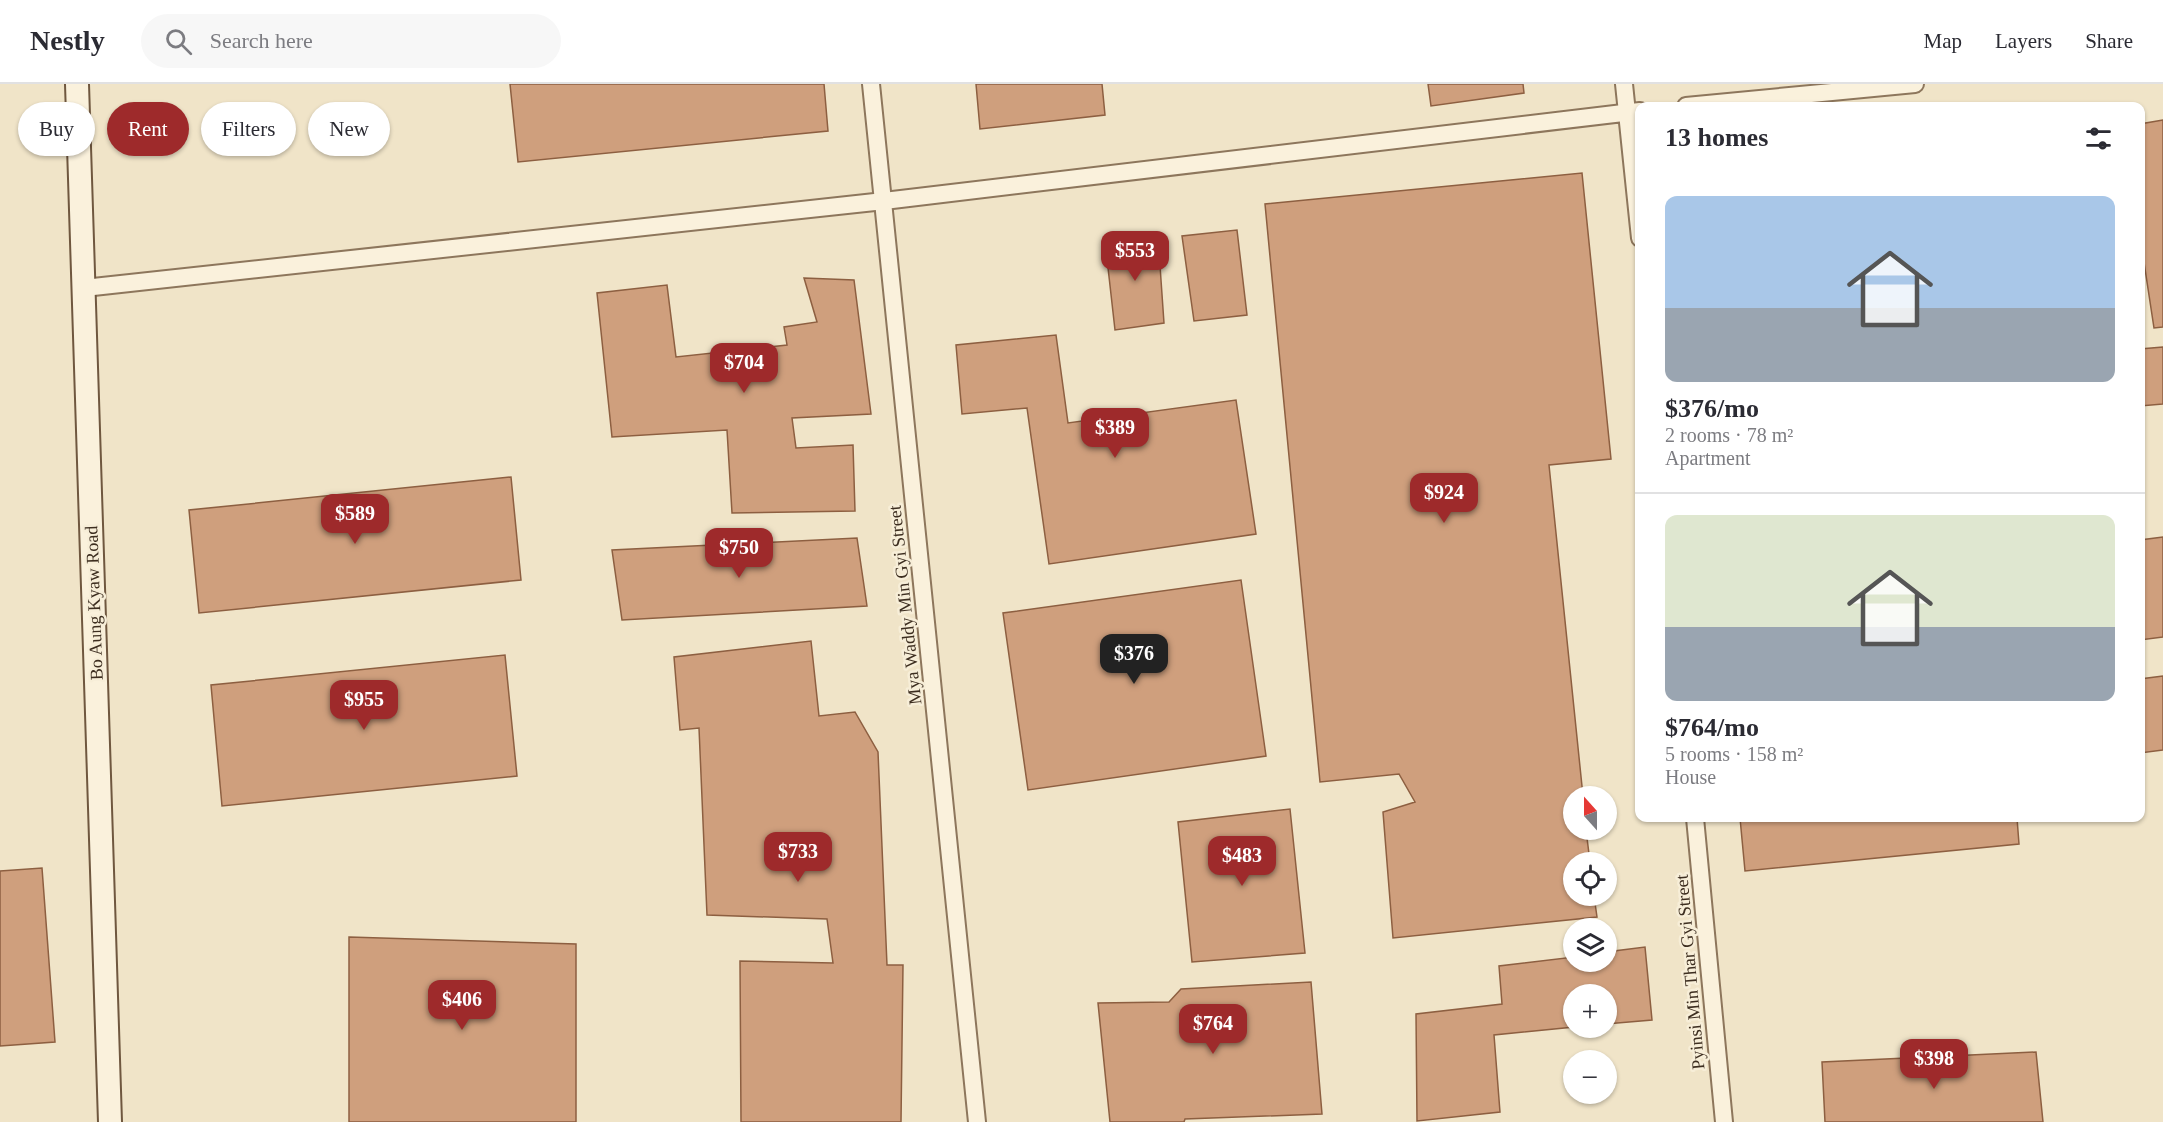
<!DOCTYPE html>
<meta charset="utf-8">
<style>
:root{--surface:#fff;--page:#f7f7f7;--text:#2b2b33;--muted:#7c7c81;--line:#e1e1e2;--accent:#9e2a2b}
body{margin:0;font-family:Georgia,serif;background:var(--page);color:var(--text);height:100vh;display:flex;flex-direction:column;font-size:22px;white-space:nowrap}
*{box-sizing:border-box;margin:0}
p{font-size:20px;color:var(--muted)}
.icon{flex:none;width:33px;height:33px;fill:none;stroke:currentColor;stroke-width:2;stroke-linecap:round;stroke-linejoin:round}
.map{position:relative;flex:1;overflow:hidden}
.side{position:absolute;left:1635px;top:18px;width:510px;height:720px;display:flex;flex-direction:column;background:var(--surface);border-radius:12px;box-shadow:0 2px 4px #0004}
.side>*{flex:none}
.banner{position:absolute;left:18px;top:18px;width:570px;height:54px;display:flex;gap:12px}
.needle{width:39px;rotate:339deg}
.buttons{position:absolute;left:1563px;top:702px;display:grid;gap:12px}
.buttons a{display:grid;place-items:center;width:54px;height:54px;border-radius:50%;background:var(--surface);box-shadow:0 2px 4px #0004;font-size:30px}
.price{position:absolute;translate:-50% -51px;padding:0 14px;border-radius:12px;background:var(--accent);color:#fff;font-size:20px;line-height:39px;filter:drop-shadow(0 2px 3px #0008)}
.price::after{content:'';position:absolute;left:50%;top:36px;width:18px;height:14px;margin-left:-9px;background:inherit;clip-path:polygon(0 0,100% 0,50% 100%)}
.price.selected{background:#222;color:#fff}
ul{padding:0;list-style:none}
li{display:grid;align-content:center;gap:12px;height:318px;padding:0 30px}
li+li{border-top:2px solid var(--line)}
li span{display:grid;place-items:center;height:186px;border-radius:12px;color:#555}
li>.icon{margin-inline-start:auto}
span .icon{width:108px;height:108px;fill:#fffc;stroke-width:1}
li b{font-size:26px}
h2{display:flex;justify-content:space-between;align-items:center;height:72px;padding:0 30px;font-size:26px}
.tag{padding:0 21px;border-radius:27px;background:var(--surface);box-shadow:0 2px 4px #0004;font-size:21px;line-height:54px}
.tag.selected{background:var(--accent);color:#fff}
header{display:flex;align-items:center;gap:36px;box-sizing:border-box;height:84px;padding:0 30px;background:var(--surface);border-bottom:2px solid var(--line)}
header strong{font-size:28px}
nav{display:flex;gap:33px;margin-inline-start:auto;font-size:21px}
.search{width:420px;height:54px;background:var(--page);display:flex;align-items:center;gap:15px;box-sizing:border-box;padding:0 21px;border-radius:33px;color:var(--muted);font-size:22px}
.map>svg:first-child{display:block}
</style>
<header>
<strong>Nestly</strong>
<div class="search"><svg class="icon" aria-label="search" viewBox="0 0 24 24"><circle cx="10" cy="10" r="6"/><path d="M15 15l6 6"/></svg>Search here</div>
<nav><a>Map</a><a>Layers</a><a>Share</a></nav>
</header>
<div class="map">
<svg width="2163" height="1038" viewBox="0 0 2163 1038">
<rect width="100%" height="100%" fill="#f0e4c8"/>
<path fill="#cf9f7d" stroke="#8d5f41" stroke-width="1.5" d="M510,0h314l4,47 -310,31z
M976,0h126l3,31 -125,14z
M1428,0h95l1,9 -93,13z
M2163,36v207l-9,1 -14,-92v-112z
M1582,89l29,286 -62,6 34,331h-9v34h12l4,32h-16v34h20l3,21 -204,21 -10,-126 32,-10 -16,-28 -79,8 -55,-578z
M1237,146l10,85 -53,6 -12,-85z
M1158,153l6,86 -49,7 -10,-89z
M804,194l50,2 17,134 -79,4 4,30 57,-3 2,66 -123,2 -5,-83 -115,7 -15,-144 70,-8 9,72 111,-12 -3,-18 33,-5z
M1056,251l12,88 168,-23 20,134 -207,30 -22,-156 -65,6 -6,-69z
M2163,263v57l-23,2v-57z
M511,393l10,103 -322,33 -10,-103z
M2163,453v100l-23,3v-100z
M857,454l10,68 -245,14 -10,-70z
M1241,496l25,176 -238,34 -25,-177z
M811,557l8,75 36,-4 23,40 9,213h16l-2,157h-160l-1,-161 93,2 -6,-44 -120,-4 -8,-187 -19,2 -6,-73z
M505,571l12,121 -295,30 -11,-121z
M2163,592v74l-23,3v-74z
M1290,725l15,144 -113,9 -14,-140z
M1740,734h277l2,26 -274,27z
M42,784l13,174 -55,4v-175z
M349,853l227,7v178h-227z
M1645,863l7,73 -46,4v-30h-32v33l-80,8 6,77 -83,9 -1,-107 86,-10 -3,-38 75,-9v5h32v-10z
M1311,898l11,132 -137,5 -1,3h-74l-12,-119 71,-1 12,-13z
M2036,968l7,70h-218l-3,-60z"/>
<g fill="none" stroke-linecap="round" stroke-linejoin="round">
<defs>
<path id="street" d="M871,0l106,1038
M1624,0l16,154
M1686,22l229,-22
M84,204l800,-87 756,-90
M1695,734l29,304"/>
<path id="secondary" d="M77,0l33,1038"/>
</defs>
<use href="#street" stroke="#8d765c" stroke-width="20"/>
<use href="#secondary" stroke="#6f573f" stroke-width="26"/>
<use href="#street" stroke="#faf1dc" stroke-width="16"/>
<use href="#secondary" stroke="#faf1dc" stroke-width="22"/>
</g>
<g text-anchor="middle" dominant-baseline="central" stroke-width="5" stroke-linejoin="round" paint-order="stroke">
<g font-size="18" fill="#3d2e20" stroke="#f7eed8">
<text transform="translate(94 519) rotate(-92)">Bo Aung Kyaw Road</text>
<text transform="translate(905 521) rotate(-96)">Mya Waddy Min Gyi Street</text>
<text transform="translate(1690 888) rotate(-95)">Pyinsi Min Thar Gyi Street</text>
</g>
</g>
</svg>
<div class="buttons">
<a><svg class="needle" viewBox="-14 -14 28 28"><path d="M0-13l5 13h-10z" fill="#e53935"/><path d="M0 13l5-13h-10z" fill="#7c7c81"/></svg></a>
<a><svg class="icon" aria-label="locate" viewBox="0 0 24 24"><circle cx="12" cy="12" r="6"/><path d="M12 2v4M12 18v4M2 12h4M18 12h4"/></svg></a>
<a><svg class="icon" aria-label="layers" viewBox="0 0 24 24"><path d="M12 4l9 5-9 5-9-5zM3 14l9 5 9-5"/></svg></a>
<a>+</a>
<a>−</a>
</div>
<b class="price" style="left:1135px;top:198px">$553</b>
<b class="price" style="left:744px;top:310px">$704</b>
<b class="price" style="left:1115px;top:375px">$389</b>
<b class="price" style="left:1444px;top:440px">$924</b>
<b class="price" style="left:355px;top:461px">$589</b>
<b class="price" style="left:739px;top:495px">$750</b>
<b class="price selected" style="left:1134px;top:601px">$376</b>
<b class="price" style="left:364px;top:647px">$955</b>
<b class="price" style="left:798px;top:799px">$733</b>
<b class="price" style="left:1242px;top:803px">$483</b>
<b class="price" style="left:462px;top:947px">$406</b>
<b class="price" style="left:1213px;top:971px">$764</b>
<b class="price" style="left:1934px;top:1006px">$398</b>
<div class="banner">
<a class="tag">Buy</a>
<a class="tag selected">Rent</a>
<a class="tag">Filters</a>
<a class="tag">New</a>
</div>
<section class="side">
<h2>13 homes<svg class="icon" aria-label="filters" viewBox="0 0 24 24"><path d="M4 7h16M4 17h16"/><circle cx="9" cy="7" r="2"/><circle cx="15" cy="17" r="2"/></svg></h2>
<ul>
<li><span style="background:linear-gradient(#a9c7e8 60%,#9aa5b1 0)"><svg class="icon" aria-label="home" viewBox="0 0 24 24"><path d="M3 11l9-7 9 7M6 9v11h12V9"/></svg></span><div><b>$376/mo</b><p>2 rooms · 78 m²</p><p>Apartment</p></div></li>
<li><span style="background:linear-gradient(#dfe7d0 60%,#9aa5b1 0)"><svg class="icon" aria-label="home" viewBox="0 0 24 24"><path d="M3 11l9-7 9 7M6 9v11h12V9"/></svg></span><div><b>$764/mo</b><p>5 rooms · 158 m²</p><p>House</p></div></li>
</ul>
</section>
</div>
